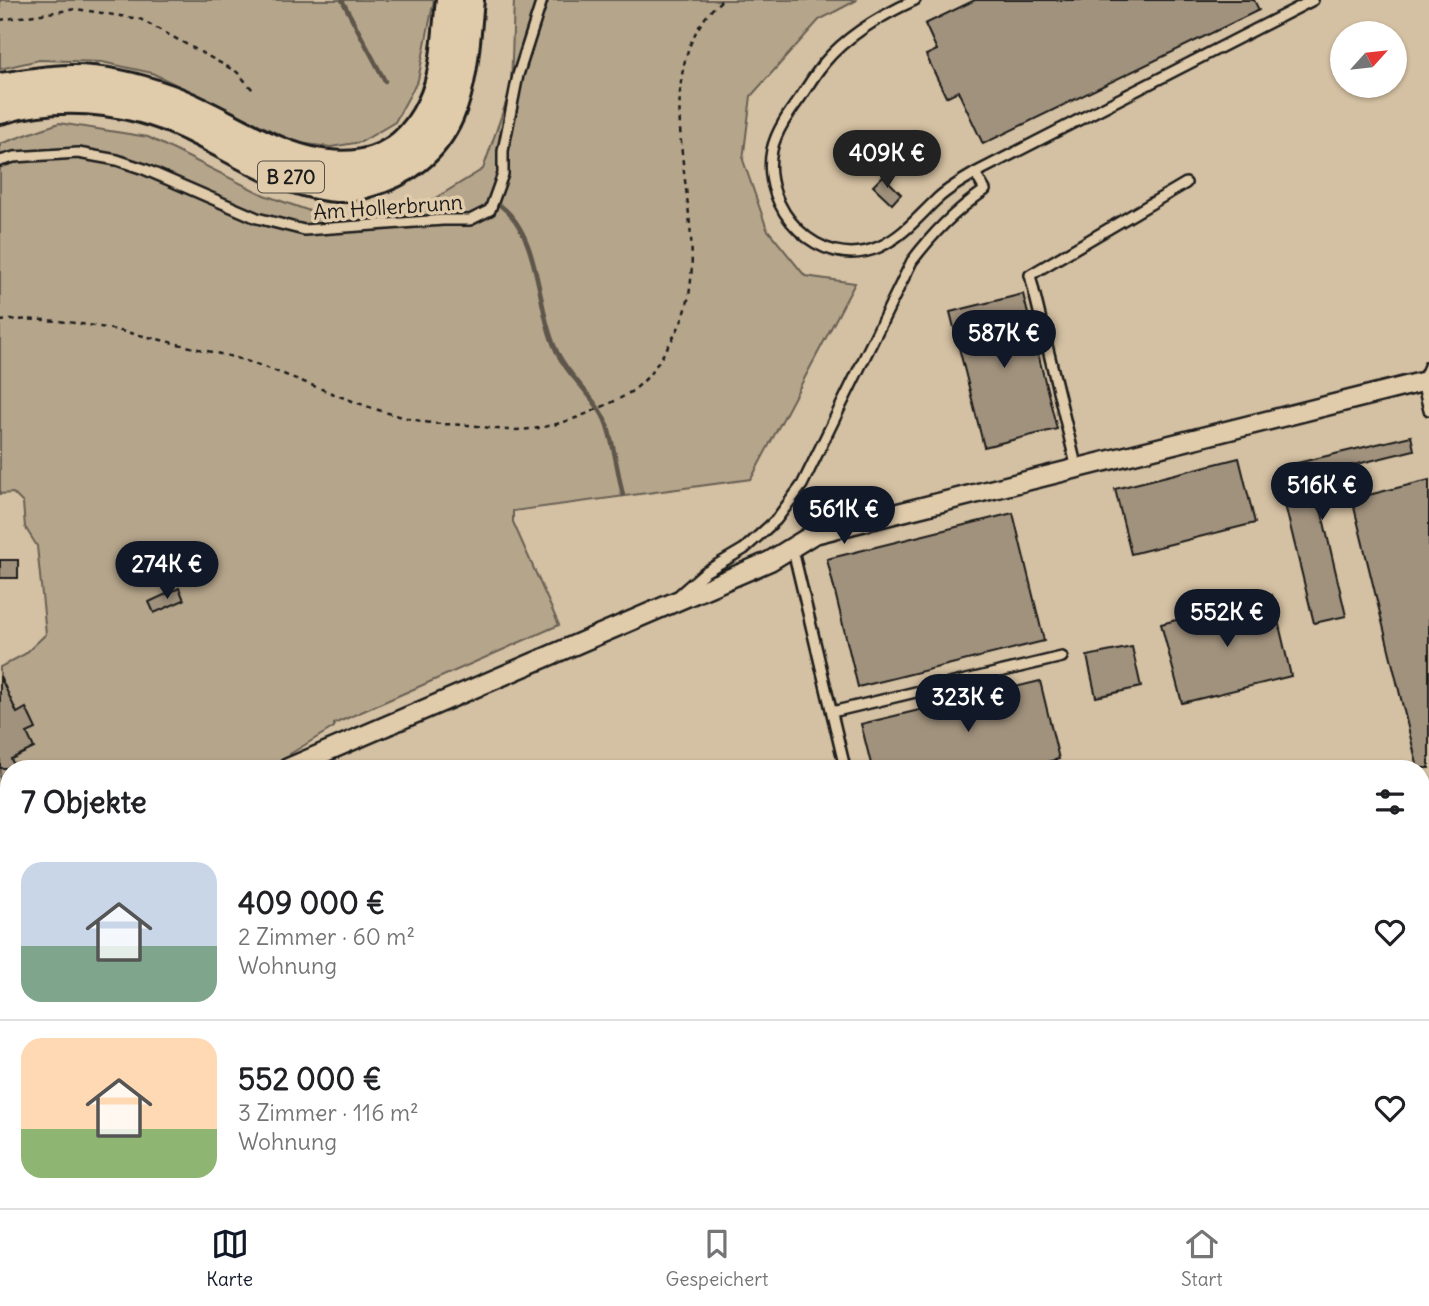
<!DOCTYPE html>
<html lang="de">
<meta charset="utf-8">
<style>
:root{--surface:#fff;--page:#f6f6f6;--text:#202124;--muted:#757577;--line:#e0e0e0;--accent:#111827}
body{margin:0;font-family:Delius,sans-serif;background:var(--page);color:var(--text);height:100vh;display:flex;flex-direction:column;font-size:26px;white-space:nowrap}
*{box-sizing:border-box;margin:0}
p{font-size:23px;color:var(--muted)}
.icon{flex:none;width:38px;height:38px;fill:none;stroke:currentColor;stroke-width:2;stroke-linecap:round;stroke-linejoin:round}
.map{position:relative;flex:1;overflow:hidden}
.panel{position:absolute;left:0px;top:760px;width:1430px;height:450px;display:flex;flex-direction:column;background:var(--surface);border-radius:28px 28px 0 0;box-shadow:0 2px 5px #0004}
.panel>*{flex:none}
.needle{width:46px;rotate:63deg}
.fabs{position:absolute;left:1330px;top:21px;display:grid;gap:14px}
.fabs a{display:grid;place-items:center;width:77px;height:77px;border-radius:50%;background:var(--surface);box-shadow:0 2px 5px #0004;font-size:35px}
.price{position:absolute;translate:-50% -60px;padding:0 16px;border-radius:24px;background:var(--accent);color:#fff;font-size:23px;line-height:46px;filter:drop-shadow(0 2px 4px #0008)}
.price::after{content:'';position:absolute;left:50%;top:42px;width:21px;height:16px;margin-left:-10px;background:inherit;clip-path:polygon(0 0,100% 0,50% 100%)}
.price.current{background:#222;color:#fff}
ul{padding:0;list-style:none}
li{display:flex;align-items:center;gap:21px;height:175px;padding:0 21px}
li+li{border-top:2px solid var(--line)}
li span{display:grid;place-items:center;flex:none;width:196px;height:140px;border-radius:21px;color:#555}
li>.icon{margin-inline-start:auto}
span .icon{width:84px;height:84px;fill:#fffc;stroke-width:1}
li b{font-size:30px}
h2{display:flex;justify-content:space-between;align-items:center;height:84px;padding:0 21px;font-size:30px}
.menu{display:flex;justify-content:space-around;align-items:center;height:98px;border-top:2px solid var(--line);background:var(--surface);font-size:19px;color:var(--muted)}
.menu a{display:grid;justify-items:center;gap:4px}
.menu .current{color:var(--accent)}
.map>svg:first-child{display:block}
</style>
<div class="map">
<svg width="1429" height="1208" viewBox="0 0 1429 1208">
<rect width="100%" height="100%" fill="#d4c0a2"/>
<filter id="ink" filterUnits="userSpaceOnUse"><feTurbulence type="fractalNoise" baseFrequency=".0143" numOctaves="2"/><feDisplacementMap in="SourceGraphic" scale="14" xChannelSelector="R" yChannelSelector="G"/><feConvolveMatrix kernelMatrix="1 2 1 2 8 2 1 2 1" color-interpolation-filters="sRGB"/></filter>
<g filter="url(#ink)">
<path fill="#c5b297" d="M9,903v297l-9,-15v-277z
M1429,1014v150l-8,4v-152z
M460,1200l5,8h-451l-5,-7z
M784,1200l561,1 -18,7h-557z"/>
<path fill="#b5a58b" stroke="#686054" stroke-width="2" d="M0,0h434l-16,80 -23,42 -34,20 -30,5 -34,-4 -145,-70 -50,-11 -63,-2 -39,9z
M514,0h343l-38,20 -68,76 -8,64 24,69 38,47 50,7 -104,196 -238,32v11l46,103 -225,99v3l-44,27 9,14h-290v135l-9,5v-241l25,-13 21,-20 -9,-88 -12,-19 -2,-24 -10,-10 -13,1v-350l59,-21 89,14 116,58 80,28 67,-10 72,-44 28,-81z
M1429,1164v44h-102l18,-7 76,-1v-32z"/>
<g fill="none" stroke-linecap="round" stroke-linejoin="round">
<path stroke="#5f574c" stroke-width="4.5" d="M342,0l43,81
M501,206c40,31 35,101 55,144 11,25 35,43 47,66 9,15 15,59 20,79"/>
</g>
<path fill="#a1927d" stroke="#1c1c1c" stroke-width="2" d="M975,0h279l5,10 -276,134 -25,-53 -12,6 -20,-42 11,-5 -12,-26z
M883,176l18,18 -9,10 -19,-18z
M1023,294l34,135 -73,18 -34,-135z
M1411,436l3,14 -101,25 33,141 -32,7 -38,-155z
M1239,458l16,65 -124,31 -16,-65z
M1429,480v288h-11l-66,-269z
M1013,513l31,128 -186,46 -31,-128z
M0,560h18v18h-18z
M179,588l5,12 -30,13 -5,-11z
M1272,595l19,81 -109,27 -21,-79z
M1132,647l9,40 -45,10 -9,-41z
M0,676l17,37 9,-5 10,21 -9,4 7,15 -23,11 4,9h-15z
M1040,681l19,78 -13,3 2,6h-176l-11,-44z"/>
<g fill="none" stroke-linecap="round" stroke-linejoin="round">
<defs>
<path id="service" d="M915,0c-33,15 -68,35 -91,63 -9,11 -16,23 -24,35 -11,15 -24,33 -28,52 -12,58 47,123 107,97 24,-11 38,-29 57,-47 11,-11 26,-19 39,-27l338,-173
M0,161l14,-4 64,-4 39,7 27,9 113,49 47,12 139,-10h27l20,-10 13,-36v-23l15,-76 24,-75
M1429,366l-7,16 7,28
M1077,469l-47,-194 156,-92
M792,546l53,222
M680,594l25,-22 39,-23 32,-29 26,-35 110,-224c23,-30 42,-49 73,-71l-10,-17
M832,712l230,-55
M1421,912l8,2"/>
<path id="minor" d="M288,768l482,-207 44,-27 608,-152
M0,922l9,-5
M1421,1006l8,-2
M226,1200l5,8
M463,1200l5,8
M745,1208l15,-8"/>
<path id="primary" d="M0,87c17,-2 35,-6 53,-7 37,-4 79,5 115,18 34,12 67,33 100,48 65,29 129,31 163,-42 15,-31 15,-70 19,-104
M0,110c47,-14 94,-13 141,-1 50,13 93,45 140,65 20,8 44,15 67,14 6,0 14,-3 20,-5 37,-9 67,-33 82,-68 15,-36 16,-77 20,-115"/>
</defs>
<use href="#service" stroke="#1c1c1c" stroke-width="14"/>
<use href="#minor" stroke="#1c1c1c" stroke-width="23"/>
<use href="#primary" stroke="#1c1c1c" stroke-width="32"/>
<path stroke="#1c1c1c" stroke-width="2.5" stroke-dasharray="5 5" stroke-linecap="butt" d="M0,20l76,-11 64,10 97,53 16,18
M0,321c70,-8 156,19 225,34 67,17 128,53 196,66 15,4 32,3 47,4 14,1 29,5 43,5 31,0 58,-8 86,-21 38,-16 49,-25 70,-61 9,-15 18,-30 21,-48 20,-92 -50,-228 34,-300"/>
<use href="#service" stroke="#e0cbaa" stroke-width="9"/>
<use href="#minor" stroke="#e0cbaa" stroke-width="18"/>
<use href="#primary" stroke="#e0cbaa" stroke-width="26"/>
</g>
</g>
<g text-anchor="middle" dominant-baseline="central" stroke-width="7" stroke-linejoin="round" paint-order="stroke">
<rect fill="#e0cbaa" stroke="#575047" stroke-width="2" x="258" y="161.5" width="66" height="31" rx="5"/>
<g font-size="19" font-weight="bold" fill="#1c1c1c">
<text x="291" y="177">B 270</text>
</g>
<g font-size="21" fill="#1c1c1c" stroke="#e0cbaa">
<text transform="translate(388 207) rotate(-4)">Am Hollerbrunn</text>
</g>
</g>
</svg>
<div class="fabs">
<a><svg class="needle" viewBox="-14 -14 28 28"><path d="M0-13l5 13h-10z" fill="#e53935"/><path d="M0 13l5-13h-10z" fill="#757577"/></svg></a>
</div>
<b class="price current" style="left:887px;top:190px">409K €</b>
<b class="price" style="left:1004px;top:370px">587K €</b>
<b class="price" style="left:1322px;top:522px">516K €</b>
<b class="price" style="left:844px;top:546px">561K €</b>
<b class="price" style="left:167px;top:601px">274K €</b>
<b class="price" style="left:1227px;top:649px">552K €</b>
<b class="price" style="left:968px;top:734px">323K €</b>
<section class="panel">
<h2>7 Objekte<svg class="icon" aria-label="filters" viewBox="0 0 24 24"><path d="M4 7h16M4 17h16"/><circle cx="9" cy="7" r="2"/><circle cx="15" cy="17" r="2"/></svg></h2>
<ul>
<li><span style="background:linear-gradient(#c9d6e8 60%,#7fa58c 0)"><svg class="icon" aria-label="home" viewBox="0 0 24 24"><path d="M3 11l9-7 9 7M6 9v11h12V9"/></svg></span><div><b>409 000 €</b><p>2 Zimmer · 60 m²</p><p>Wohnung</p></div><svg class="icon" aria-label="heart" viewBox="0 0 24 24"><path d="M12 20l-8-8c-3-5 5-10 8-4 3-6 11-1 8 4z"/></svg></li>
<li><span style="background:linear-gradient(#ffd9b3 65%,#8fb573 0)"><svg class="icon" aria-label="home" viewBox="0 0 24 24"><path d="M3 11l9-7 9 7M6 9v11h12V9"/></svg></span><div><b>552 000 €</b><p>3 Zimmer · 116 m²</p><p>Wohnung</p></div><svg class="icon" aria-label="heart" viewBox="0 0 24 24"><path d="M12 20l-8-8c-3-5 5-10 8-4 3-6 11-1 8 4z"/></svg></li>
</ul>
</section>
</div>
<nav class="menu">
<a class="current"><svg class="icon" aria-label="map" viewBox="0 0 24 24"><path d="M3 6l6-2 6 2 6-2v14l-6 2-6-2-6 2zM9 4v14M15 6v14"/></svg>Karte</a>
<a><svg class="icon" aria-label="saved" viewBox="0 0 24 24"><path d="M7 4h10v16l-5-4-5 4z"/></svg>Gespeichert</a>
<a><svg class="icon" aria-label="home" viewBox="0 0 24 24"><path d="M3 11l9-7 9 7M6 9v11h12V9"/></svg>Start</a>
</nav>
